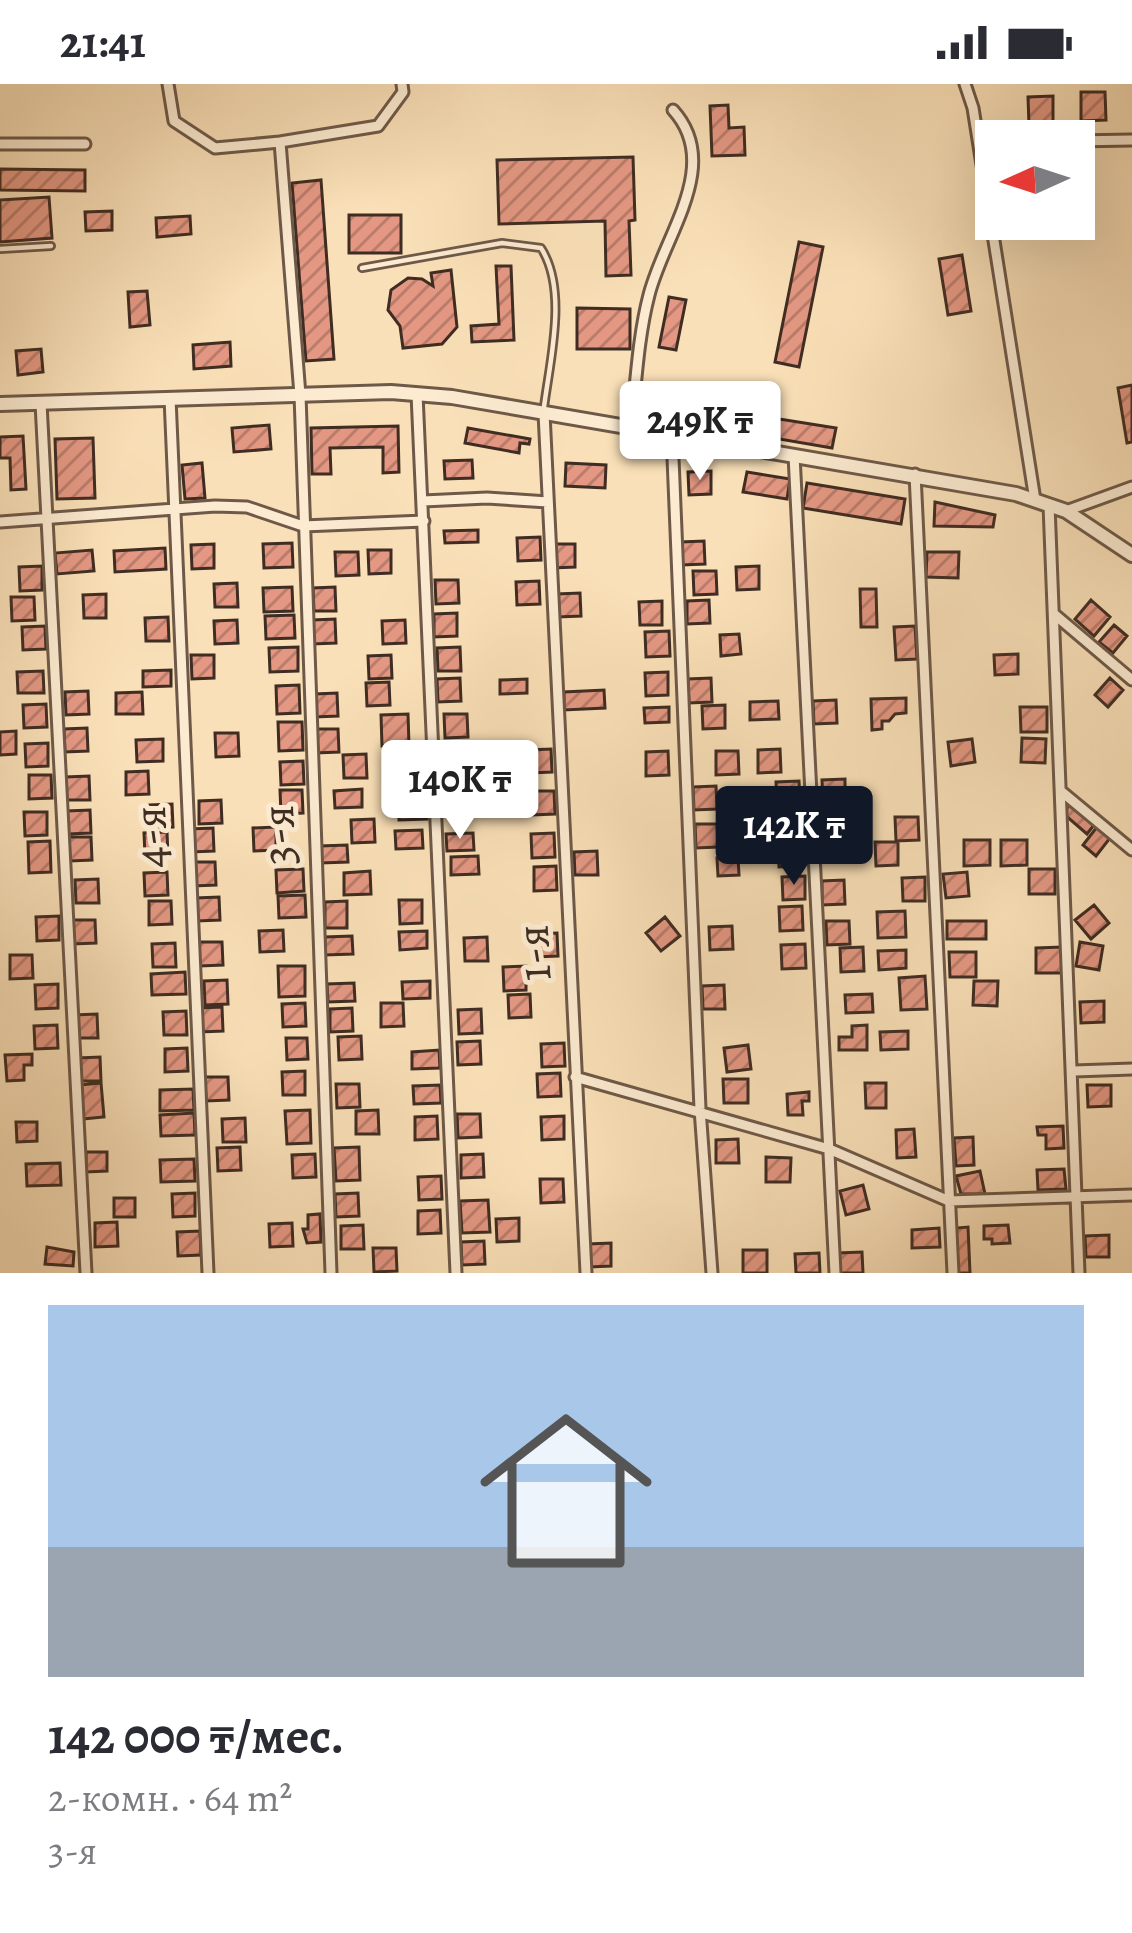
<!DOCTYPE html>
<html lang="ru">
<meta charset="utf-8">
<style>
:root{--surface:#fff;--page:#f7f7f7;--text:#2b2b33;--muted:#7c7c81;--accent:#111827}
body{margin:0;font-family:Alegreya,serif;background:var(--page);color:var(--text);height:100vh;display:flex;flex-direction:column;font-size:45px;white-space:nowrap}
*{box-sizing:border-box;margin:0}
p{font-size:39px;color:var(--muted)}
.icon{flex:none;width:66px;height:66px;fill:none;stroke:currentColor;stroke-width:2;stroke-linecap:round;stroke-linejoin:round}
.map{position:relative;height:1189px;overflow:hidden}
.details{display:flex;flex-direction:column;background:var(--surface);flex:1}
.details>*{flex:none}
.needle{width:78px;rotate:267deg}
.fabs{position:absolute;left:975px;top:36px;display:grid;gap:24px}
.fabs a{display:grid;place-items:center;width:120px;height:120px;border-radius:0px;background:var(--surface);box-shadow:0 12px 48px #0002;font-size:60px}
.price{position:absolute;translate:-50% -102px;padding:0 27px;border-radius:12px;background:#fff;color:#222;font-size:39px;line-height:78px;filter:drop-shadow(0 3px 6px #0008)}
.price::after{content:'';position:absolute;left:50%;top:72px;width:36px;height:27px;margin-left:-18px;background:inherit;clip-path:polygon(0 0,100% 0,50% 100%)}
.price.active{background:var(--accent);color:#fff}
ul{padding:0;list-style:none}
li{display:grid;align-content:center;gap:24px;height:636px;padding:0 48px}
li span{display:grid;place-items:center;height:372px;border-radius:0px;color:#555}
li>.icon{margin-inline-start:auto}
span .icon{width:216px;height:216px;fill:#fffc;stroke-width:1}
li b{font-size:51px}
.status{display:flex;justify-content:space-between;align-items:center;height:84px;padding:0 60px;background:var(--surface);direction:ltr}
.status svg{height:33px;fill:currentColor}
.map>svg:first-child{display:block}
</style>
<div class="status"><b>21:41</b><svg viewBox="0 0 49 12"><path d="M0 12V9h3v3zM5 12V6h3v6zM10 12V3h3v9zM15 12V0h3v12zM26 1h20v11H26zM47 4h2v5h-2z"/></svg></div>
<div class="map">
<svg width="1132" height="1189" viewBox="0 0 1132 1189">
<defs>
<pattern id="building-hatch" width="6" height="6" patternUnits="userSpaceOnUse" patternTransform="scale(3)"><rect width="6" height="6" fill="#e49883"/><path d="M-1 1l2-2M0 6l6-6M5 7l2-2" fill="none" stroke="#ba7c6b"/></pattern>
</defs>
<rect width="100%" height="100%" fill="#fae0b8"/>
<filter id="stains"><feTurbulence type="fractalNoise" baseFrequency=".00167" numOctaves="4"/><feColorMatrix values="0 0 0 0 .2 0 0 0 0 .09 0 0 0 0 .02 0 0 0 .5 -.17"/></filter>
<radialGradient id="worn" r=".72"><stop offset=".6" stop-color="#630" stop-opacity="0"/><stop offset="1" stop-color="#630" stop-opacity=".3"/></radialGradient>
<path fill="url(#building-hatch)" stroke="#3f2c22" stroke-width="3" d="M1081,8h24l1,28 -25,1z
M1053,12v29h-24l-1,-28z
M728,21l1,23 15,-1 1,28 -33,1 -2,-50z
M633,73l2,63 -6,1 2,54 -25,1 -1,-55 -106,3 -2,-64z
M0,85l85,1v21l-85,-1z
M321,96l13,179 -28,2 -14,-178z
M49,113l3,41 -52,4v-42z
M112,127v19l-26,1 -1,-19z
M349,131h52v38h-52z
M190,132l1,18 -34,3 -1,-19z
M799,158l24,5 -24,120 -24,-5z
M962,171l9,56 -23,4 -9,-56z
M496,182h15l3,74 -42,2 -1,-16 28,-2z
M451,186l6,57 -15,17 -39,4 -3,-22 -12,-16 3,-20 17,-12 14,1 11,7 -2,-13z
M147,207l3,34 -20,2 -2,-35z
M669,213l17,3 -10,50 -17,-3z
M577,224l53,1v40h-53z
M230,258l1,24 -37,3 -1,-24z
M41,265l2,23 -25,3 -2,-24z
M1132,301v57l-5,1 -9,-55z
M748,330l88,14 -4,20 -87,-15z
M269,341l2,24 -37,3 -2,-24z
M398,342l1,46 -16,1v-26l-53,1 1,26h-19l-1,-46z
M468,344l62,11 -1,5 -9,-1 -1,10 -54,-10z
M23,352l3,53 -15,1 -1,-32h-10v-21z
M93,354l2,60 -38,1 -2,-60z
M472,376l1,18 -28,1 -1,-18z
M202,379l3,35 -20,1 -3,-34z
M566,379l40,2 -1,23 -40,-2z
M711,387v23l-22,1 -1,-23z
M747,388l43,7 -3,20 -44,-7z
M807,399l98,16 -4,25 -98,-16z
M935,418l60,13 -2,12 -59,-1z
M478,446v12l-33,1 -1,-12z
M540,453l1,23 -23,1 -1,-23z
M704,457l1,23 -23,1 -1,-23z
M292,459l1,24 -29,1 -1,-24z
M214,460v24l-22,1 -1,-24z
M552,460h23v23l-22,1z
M165,464l1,21 -51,3 -1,-21z
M92,466l2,21 -37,3 -2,-21z
M368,466h23v23l-22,1z
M335,468h23l1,23 -23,1z
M927,468h32l-1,26 -32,-1z
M42,482v24l-22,1 -1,-24z
M759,482v23l-22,1 -1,-23z
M693,487h23l1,23 -23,1z
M435,496h23l1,23 -23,1z
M539,497l1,23 -23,1 -1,-23z
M237,499l1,24h-23l-1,-23z
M292,503l1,24 -29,1 -1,-24z
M335,503l1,24h-22l-1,-23z
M860,505h16l1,38h-16z
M580,509l1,23 -23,1 -1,-23z
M106,510v24h-22l-1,-23z
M11,513h23l1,23 -23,1z
M709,516l1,23 -23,1v-23z
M1091,516l19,17 -16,19 -19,-17z
M662,517v24h-22l-1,-23z
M457,529v23l-23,1v-23z
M294,531l1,23 -29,1 -1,-23z
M168,533l1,24h-23l-1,-23z
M335,535l1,24 -23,1v-24z
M237,536l1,23 -23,1 -1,-23z
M405,536l1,23 -23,1 -1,-23z
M1114,541l13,11 -14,17 -14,-11z
M45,542l1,23 -23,1 -1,-23z
M915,542l2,33 -21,1 -2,-33z
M669,547l1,25 -24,1 -1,-25z
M739,550l2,20 -20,2 -1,-21z
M298,563v24l-28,1 -1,-24z
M460,563l1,24h-23l-1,-23z
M1018,570v20l-23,1 -1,-20z
M191,571h23v23l-22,1z
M391,571l1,23 -23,1 -1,-23z
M171,586v16l-28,1v-16z
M43,587l1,22h-26l-1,-21z
M668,588v23l-22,1 -1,-23z
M460,594l1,23 -23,1 -1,-23z
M711,594l1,24 -23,1 -1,-24z
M1110,594l13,12 -15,17 -13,-12z
M527,595v14l-27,1v-14z
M389,598l1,23 -23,1 -1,-23z
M299,601l1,28 -23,1 -1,-28z
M604,606l1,18 -41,2v-18z
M88,607l1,23 -23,1 -1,-23z
M142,608l1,22h-27v-21z
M337,609l1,23 -23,1v-23z
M906,614v15l-11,1 -6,7h-7v8l-10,1 -1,-31z
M836,616l1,23 -23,1 -1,-23z
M778,617l1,18 -29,1v-18z
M46,620l1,23 -23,1 -1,-23z
M725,621v23l-22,1 -1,-23z
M669,623v15l-24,1 -1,-15z
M1020,623h27v25h-26z
M408,630l1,31 -27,1 -1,-31z
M444,630h23l1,23 -23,1z
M278,638h24l1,28 -24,1z
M87,644l1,23 -23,1 -1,-23z
M316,645h22l1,23 -23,1z
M16,647v23l-16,1v-23z
M215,649h23l1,23 -23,1z
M1022,654l24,1 -1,24 -24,-1z
M163,655v22l-26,1 -1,-22z
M972,655l3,23 -24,4 -3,-24z
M48,659v23l-22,1 -1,-23z
M494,665l1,23 -23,1v-23z
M551,665l1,23 -23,1 -1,-23z
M780,665l1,23 -23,1v-23z
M668,667l1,24 -23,1v-24z
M716,667h22l1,23 -23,1z
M366,670l1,24h-23l-1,-23z
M303,677l1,23 -23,1 -1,-23z
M395,678h23l1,23 -23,1z
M148,687l1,23 -23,1v-23z
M29,691h22l1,23 -23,1z
M89,692l1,24h-23l-1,-23z
M845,695v23l-22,1 -1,-23z
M799,697l1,24h-23l-1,-23z
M473,701l1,18 -27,1 -1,-18z
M716,702l1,23 -23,1 -1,-23z
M362,705v18l-27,1 -1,-17z
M280,706h22l1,23 -22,1z
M531,707h23l1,23 -23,1z
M221,716l1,23 -23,1v-23z
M426,718l1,17 -28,1v-17z
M1069,718l25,23 -7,9 -22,-19z
M172,720l1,23 -22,1 -1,-23z
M90,726l1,23 -23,1 -1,-23z
M24,728h23v23l-22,1z
M818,730h23l1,23 -23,1z
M895,733h23l1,23 -23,1z
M374,735l1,23 -23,1 -1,-23z
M695,740h22l1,23 -22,1z
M276,743v23l-22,1 -1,-23z
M1097,743l13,11 -14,18 -13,-11z
M213,744l1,23 -23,1 -1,-23z
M422,746l1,18 -27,1 -1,-18z
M167,748l1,24h-23l-1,-23z
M473,749l1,17 -27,1 -1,-17z
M554,749l1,24 -23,1 -1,-24z
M69,753h22l1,23 -22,1z
M964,756h26v25l-26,1z
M1001,756h26v25l-26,1z
M50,757l1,31 -22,1 -1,-31z
M875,758h23v23l-22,1z
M801,759v23l-22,1 -1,-23z
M347,761l1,17 -27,1 -1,-17z
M597,767l1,24h-23l-1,-23z
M478,772l1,18 -28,1v-18z
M738,773l1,18 -21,1 -1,-18z
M192,778h23l1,23 -23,1z
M556,782l1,24 -23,1v-24z
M303,785l1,22 -27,2 -1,-23z
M1029,785h26v25h-26z
M370,787l1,23 -27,1v-22z
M167,788l1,23 -23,1 -1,-23z
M967,788l2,24 -23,2 -3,-24z
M805,792v23l-22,1 -1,-23z
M925,793v24h-22l-1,-23z
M98,795l1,24h-23l-1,-23z
M844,796l1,24 -23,1v-24z
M305,811l1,22 -27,1 -1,-22z
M219,813l1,23 -23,1 -1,-23z
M399,816h23v23l-22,1z
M149,817h22l1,23 -23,1z
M347,817v27h-22v-26z
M1094,821l15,18 -18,16 -16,-19z
M802,822l1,24 -23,1 -1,-24z
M905,827l1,26 -28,1 -1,-26z
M59,832v24l-22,1 -1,-24z
M665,833l15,19 -19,15 -15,-18z
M72,836h23l1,23 -23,1z
M826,837h23l1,23 -23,1z
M947,837h39v18h-39z
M732,842l1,23 -23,1 -1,-23z
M283,846l1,21 -24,1 -1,-21z
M427,847v17l-27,2 -1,-18z
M557,849l1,23 -23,1v-23z
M352,852l1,18 -28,1v-18z
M487,853l1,24h-23l-1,-23z
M199,858h23l1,23 -23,1z
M1080,858l23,4 -4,24 -23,-4z
M175,859l1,24h-23l-1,-23z
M805,860l1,24 -24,1 -1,-24z
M863,863l1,24 -23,1 -1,-24z
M1062,863v26h-26v-25z
M906,866v18l-27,2 -1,-19z
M949,868h27v25h-26z
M10,871h22l1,23 -23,1z
M278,882h27v30l-26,1z
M526,882v24l-22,1 -1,-24z
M185,888l1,22 -34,1 -1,-21z
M925,892l2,33 -26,1 -2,-32z
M227,896l1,24 -23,1 -1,-24z
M430,897v17l-27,1 -1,-17z
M974,897h24l-1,25 -24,-1z
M354,899l1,18 -27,1 -1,-18z
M58,900v24l-22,1 -1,-24z
M724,901l1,24h-22l-1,-23z
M530,910l1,23 -22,1 -1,-23z
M872,910l1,18 -27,1 -1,-18z
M1104,917v21l-23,1 -1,-21z
M305,919l1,23 -23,1 -1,-23z
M381,919h22l1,23 -23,1z
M222,923l1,24 -23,1v-24z
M352,924l1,23 -23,1v-23z
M481,925l1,24 -23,1 -1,-24z
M186,927l1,24h-23l-1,-23z
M97,930l1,24h-23l-1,-23z
M57,941l1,23 -23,1 -1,-23z
M867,941v25h-28v-13h13v-11z
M908,947v18l-27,1 -1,-18z
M361,952l1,23 -23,1 -1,-23z
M286,954h21l1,21 -21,1z
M480,957l1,23 -23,1 -1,-23z
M564,959l1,23 -23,1 -1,-23z
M748,961l3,24 -24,3 -3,-24z
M187,964l1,23 -23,1v-23z
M439,966l1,18 -28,1v-17z
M32,970v11h-8v15l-17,1 -2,-26z
M100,973l1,24h-23v-23z
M305,987v24h-22l-1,-23z
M560,989l1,23 -23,1 -1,-23z
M205,993h23l1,23 -23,1z
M723,995h25v24h-24z
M101,999l3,34 -22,2 -3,-34z
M865,999h21v25h-20z
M336,1000h23l1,23 -23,1z
M440,1001l1,18 -27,1 -1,-18z
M1087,1001h24v21l-23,1z
M193,1005l1,21 -34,1v-21z
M809,1008v9h-7l1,14h-15l-1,-21z
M310,1026l1,33 -24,1 -2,-33z
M378,1026l1,24h-23v-23z
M194,1029l1,22 -34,1 -1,-21z
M457,1030h23l1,23 -23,1z
M437,1032l1,23 -23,1v-23z
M564,1032v23l-22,1 -1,-23z
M245,1034l1,24h-23l-1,-23z
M16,1038h21v19l-20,1z
M1063,1042l1,22 -18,1v-14h-8l-1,-8z
M914,1045l2,28 -19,1 -1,-28z
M973,1053l1,28 -18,1 -2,-28z
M738,1055l1,24h-23v-23z
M240,1063l1,23 -23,1 -1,-23z
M359,1063l1,33 -24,1 -2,-33z
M86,1068h21v19l-21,1z
M315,1070l1,23 -23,1 -1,-23z
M483,1070l1,23 -23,1v-23z
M766,1073l25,1 -1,24h-24z
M194,1075l1,22 -34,1 -1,-22z
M60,1079l1,22 -34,1 -1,-22z
M1064,1085l2,20 -28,1 -1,-20z
M980,1087l5,23h-24l-5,-18z
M441,1092l1,23 -23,1 -1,-23z
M540,1095h23l1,23 -23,1z
M863,1101l6,24 -23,6 -6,-24z
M195,1109v23l-22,1 -1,-23z
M358,1109l1,23 -23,1 -1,-23z
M114,1114h21v19h-21z
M488,1116l2,32 -28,1 -2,-32z
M440,1126l1,23 -23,1v-23z
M320,1130l1,28 -14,1 -4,-14h5v-14z
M519,1134v23l-22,1 -1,-23z
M117,1138l1,24 -23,1v-24z
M292,1139l1,23 -23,1 -1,-23z
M363,1141l1,24h-23v-23z
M1008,1141l2,18 -18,1v-5h-8v-13z
M968,1143l2,46h-12l-2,-45z
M939,1144l1,19 -28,1v-18z
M200,1147l1,24 -23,1 -1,-24z
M1109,1151v22h-23l-1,-21z
M484,1157l1,23 -23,1 -1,-23z
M611,1159v23l-22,1 -1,-23z
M47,1163l27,5 -1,14 -28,-2z
M373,1164h23l1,23 -23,1z
M743,1166h24v23h-24z
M862,1168l1,21h-24l-1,-20z
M819,1169l1,20h-24l-1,-19z"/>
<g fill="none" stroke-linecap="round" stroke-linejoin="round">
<defs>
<path id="service" d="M0,165l51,-3
M362,184l140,-25 39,5c27,42 9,112 3,159"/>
<path id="minor" d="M168,0l6,37 41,27 65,-6
M965,0l8,24 62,392
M1074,57l58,-1
M0,60h85
M417,310l39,879
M170,314l38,875
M41,319l45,870
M544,329l42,860
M631,343c5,-43 7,-90 18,-132 15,-60 74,-130 24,-185
M672,350l28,675 12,164
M794,371l41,818
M915,390l38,799
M423,417l64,-3 61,4
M1049,421l30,768
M1066,427l66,-24
M0,438l215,-16 32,1 56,19 121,-5
M1054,530l78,66
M1062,708l70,58
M1074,987l58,-2
M575,993l254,72 120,52 183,-6
M331,1189l-31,-878 -20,-253 98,-16 25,-34 -1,-8"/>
<path id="tertiary" d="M0,320l391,-12 61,5 564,97 50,17 66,44"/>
</defs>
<use href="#service" stroke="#6e5948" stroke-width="10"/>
<use href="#minor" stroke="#6e5948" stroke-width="15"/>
<use href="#tertiary" stroke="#6e5948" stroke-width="18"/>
<use href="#service" stroke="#fcebd1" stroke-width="4.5"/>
<use href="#minor" stroke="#fcebd1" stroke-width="9"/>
<use href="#tertiary" stroke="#fcebd1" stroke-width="12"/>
</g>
<g text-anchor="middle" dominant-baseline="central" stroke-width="10" stroke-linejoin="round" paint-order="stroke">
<g font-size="48" fill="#3f2c22" stroke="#fcebd1">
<text transform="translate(278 751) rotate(-92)">3-я</text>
<text transform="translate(150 753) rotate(-92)">4-я</text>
<text transform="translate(533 869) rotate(-93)">1-я</text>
</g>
</g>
<rect width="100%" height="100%" filter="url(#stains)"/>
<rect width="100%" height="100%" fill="url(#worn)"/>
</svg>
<div class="fabs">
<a><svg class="needle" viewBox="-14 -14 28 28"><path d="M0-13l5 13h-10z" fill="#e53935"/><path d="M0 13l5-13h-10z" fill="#7c7c81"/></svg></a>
</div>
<b class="price" style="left:700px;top:399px">249K ₸</b>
<b class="price" style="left:460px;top:758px">140K ₸</b>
<b class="price active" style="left:794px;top:804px">142K ₸</b>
</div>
<section class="details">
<ul>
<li><span style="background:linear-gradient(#a9c7e8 65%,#9aa5b1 0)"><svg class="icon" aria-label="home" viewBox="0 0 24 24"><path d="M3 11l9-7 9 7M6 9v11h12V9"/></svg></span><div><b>142 000 ₸/мес.</b><p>2-комн. · 64 m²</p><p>3-я</p></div></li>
</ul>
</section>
